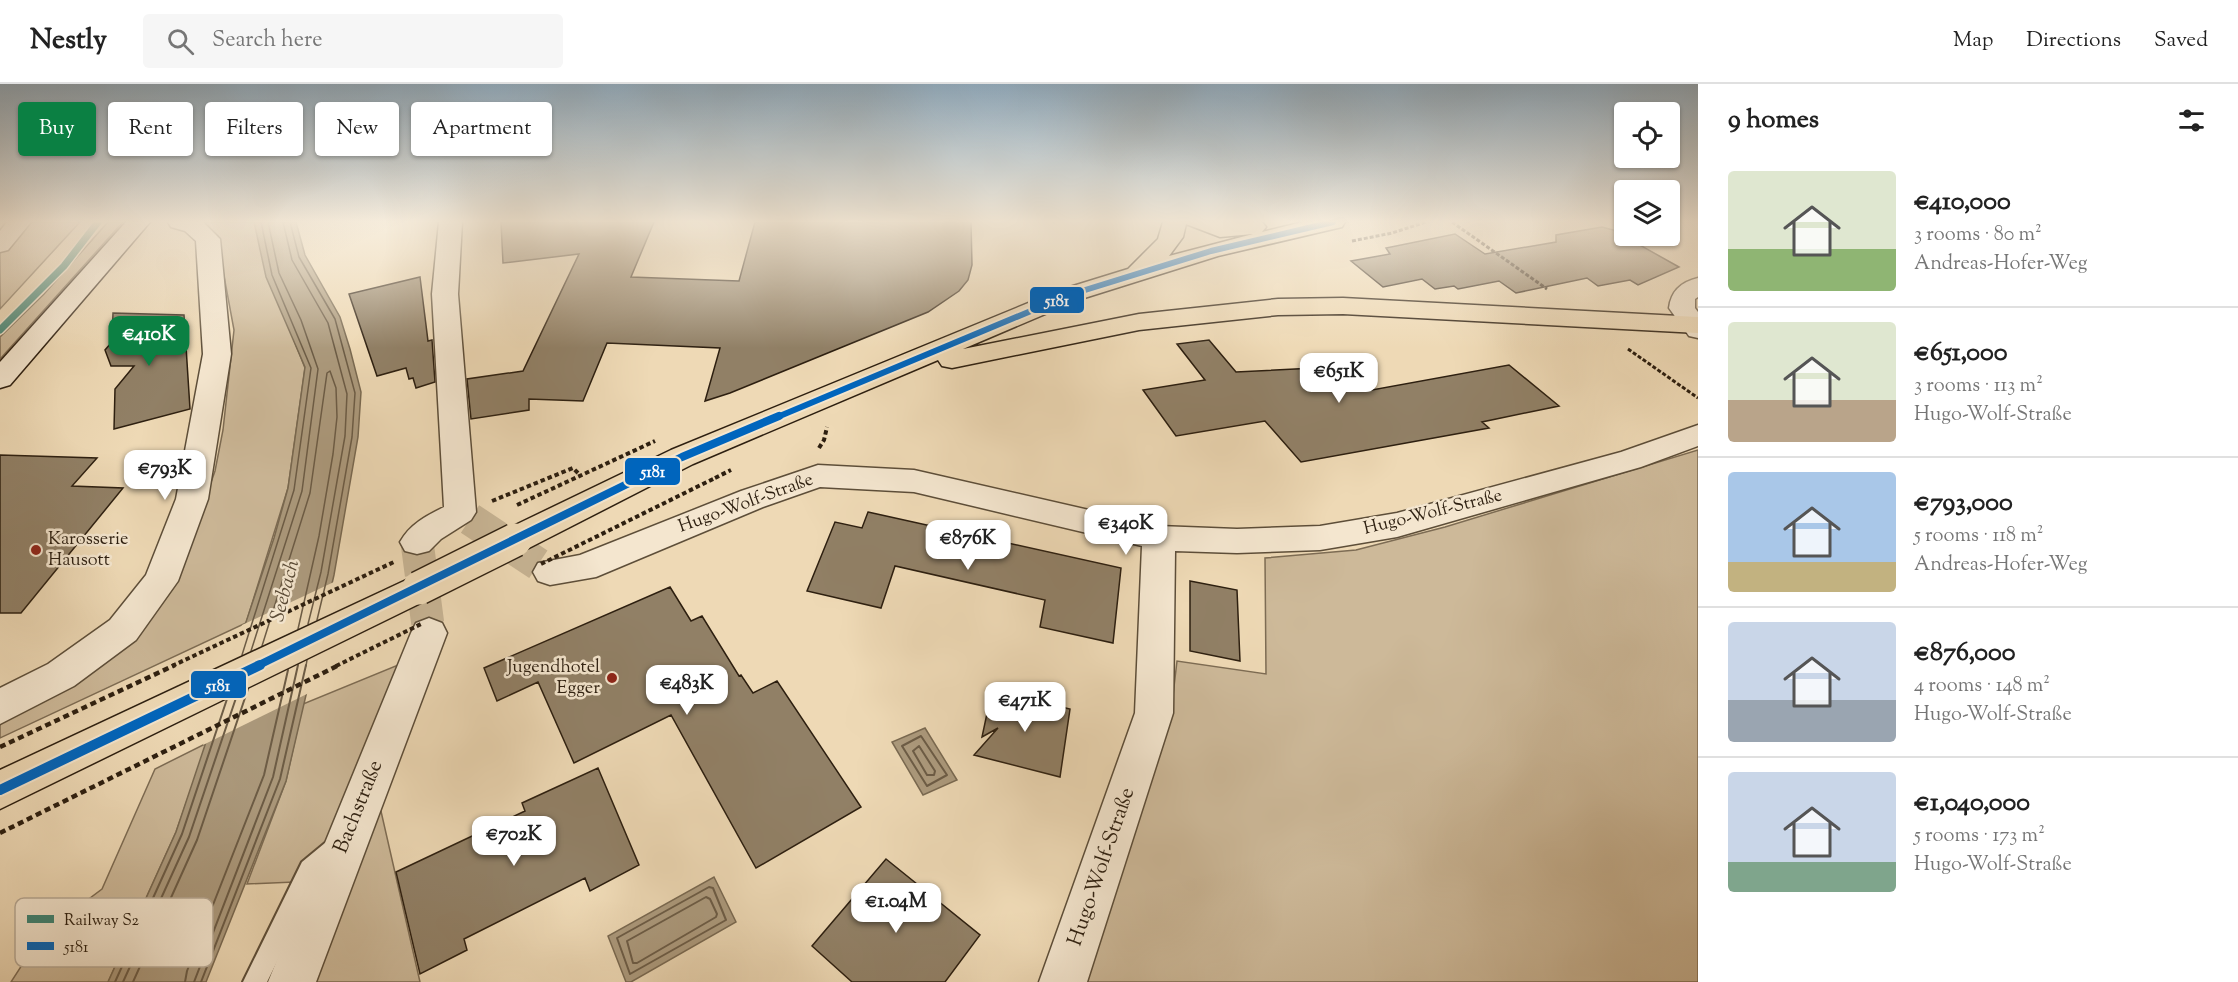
<!DOCTYPE html>
<meta charset="utf-8">
<style>
:root{--surface:#fff;--page:#f6f6f6;--text:#222;--muted:#767676;--line:#e0e0e0;--accent:#0b8043}
body{margin:0;font-family:"Sorts Mill Goudy",serif;background:var(--page);color:var(--text);height:100vh;display:flex;flex-direction:column;font-size:22px;white-space:nowrap}
*{box-sizing:border-box;margin:0}
p{font-size:20px;color:var(--muted)}
.icon{flex:none;width:33px;height:33px;fill:none;stroke:currentColor;stroke-width:2;stroke-linecap:round;stroke-linejoin:round}
.map{position:relative;flex:1;overflow:hidden}
.panel{display:flex;flex-direction:column;background:var(--surface);width:540px}
.panel>*{flex:none}
.top-card{position:absolute;left:18px;top:18px;width:570px;height:54px;display:flex;gap:12px}
.tools{position:absolute;left:1614px;top:18px;display:grid;gap:12px}
.tools a{display:grid;place-items:center;width:66px;height:66px;border-radius:6px;background:var(--surface);box-shadow:0 2px 4px #0004;font-size:30px}
.price{position:absolute;translate:-50% -51px;padding:0 14px;border-radius:12px;background:#fff;color:#222;font-size:20px;line-height:39px;filter:drop-shadow(0 2px 3px #0008)}
.price::after{content:'';position:absolute;left:50%;top:36px;width:18px;height:14px;margin-left:-9px;background:inherit;clip-path:polygon(0 0,100% 0,50% 100%)}
.price.active{background:var(--accent);color:#fff}
ul{padding:0;list-style:none}
li{display:flex;align-items:center;gap:18px;height:150px;padding:0 30px}
li+li{border-top:2px solid var(--line)}
li span{display:grid;place-items:center;flex:none;width:168px;height:120px;border-radius:6px;color:#555}
li>.icon{margin-inline-start:auto}
span .icon{width:72px;height:72px;fill:#fffc;stroke-width:1}
li b{font-size:26px}
h2{display:flex;justify-content:space-between;align-items:center;height:72px;padding:0 30px;font-size:26px}
.pill{padding:0 21px;border-radius:6px;background:var(--surface);box-shadow:0 2px 4px #0004;font-size:21px;line-height:54px}
.pill.active{background:var(--accent);color:#fff}
header{display:flex;align-items:center;gap:36px;box-sizing:border-box;height:84px;padding:0 30px;background:var(--surface);border-bottom:2px solid var(--line)}
header strong{font-size:28px}
nav{display:flex;gap:33px;margin-inline-start:auto;font-size:21px}
.search{width:420px;height:54px;background:var(--page);display:flex;align-items:center;gap:15px;box-sizing:border-box;padding:0 21px;border-radius:6px;color:var(--muted);font-size:22px}
main{display:flex;flex:1;min-height:0}
.map>svg:first-child{display:block}
</style>
<header>
<strong>Nestly</strong>
<div class="search"><svg class="icon" aria-label="search" viewBox="0 0 24 24"><circle cx="10" cy="10" r="6"/><path d="M15 15l6 6"/></svg>Search here</div>
<nav><a>Map</a><a>Directions</a><a>Saved</a></nav>
</header>
<main>
<div class="map">
<svg width="1698" height="898" viewBox="0 0 1698 898">
<rect width="100%" height="100%" fill="#eed9b5"/>
<filter id="stains"><feTurbulence type="fractalNoise" baseFrequency=".00333" numOctaves="4"/><feColorMatrix values="0 0 0 0 .2 0 0 0 0 .09 0 0 0 0 .02 0 0 0 .5 -.17"/></filter>
<radialGradient id="worn" r=".72"><stop offset=".6" stop-color="#630" stop-opacity="0"/><stop offset="1" stop-color="#630" stop-opacity=".3"/></radialGradient>
<path fill="#cdb999" stroke="#7d6c54" stroke-width="1.5" d="M24,138h56l-80,87v-65z
M108,138h15l-123,137v-22l44,-43z
M204,138h50l34,103 17,43 -17,120 -42,135 -246,115v-18l181,-153 34,-96 8,-41 11,-100 -12,-65z
M1698,366v532h-623l95,-261 7,-60 89,13 -1,-116 91,-8 89,-23z
M420,572l-45,129 45,197h-115l36,-102 -94,4 39,-103 17,-77z
M207,659l-31,89 -68,150h-97l31,-48 60,-45 53,-120z"/>
<path fill="#ac9a7d" stroke="#796951" stroke-width="1.5" d="M254,138h42l9,33 35,62 10,32 11,43 -3,45 -24,138 -48,206 -80,201h-98l68,-150 98,-294 14,-50 17,-121 -39,-90z
M925,644l32,52 -34,15 -31,-53z
M714,793l22,45 -105,60h-5l-18,-46z"/>
<path fill="#eed9b5" d="M336,497l-27,112 -106,52 39,-120z"/>
<g fill="none" stroke-linecap="round" stroke-linejoin="round">
<path stroke="#6c5c46" stroke-width="1.5" d="M283,138l9,38 36,63 19,71 -2,42 -24,136 -13,52
M290,138l9,35 36,62 20,74 -3,44 -24,137 -11,46
M262,562l48,-153 17,-120 3,-2 6,17 1,29 -4,37 -14,82 -21,93
M251,567l51,-160 16,-122 -17,-49 -22,-47 -11,-51
M242,571l52,-165 17,-122 -39,-93 -11,-53
M306,582l1,-6"/>
<path stroke="#6c5c46" stroke-width="2" d="M921,652l26,39 -20,11 -25,-40z
M919,662l16,25 -1,4h-7l-14,-24z
M709,803l4,1 13,32 -96,54 -13,-36z
M706,813l4,2 7,15 -1,3 -79,46h-4l-6,-22z
M115,898l67,-148 45,-135
M123,898l66,-145 48,-142
M133,898l64,-142 51,-151
M185,898l2,-11 77,-196 24,-105
M194,898l79,-205 25,-112
M201,898l79,-203 26,-114"/>
</g>
<path fill="#918066" stroke="#2d1f10" stroke-width="1.5" d="M501,138h153l-23,55 108,4 16,-59h216l1,43 -4,15 -9,11 -31,21 -198,81 -25,8 15,-53 -113,-5 -24,58 -54,-2v11l-58,9 -4,-40 56,-8 56,-117 -76,9z
M1602,143l11,3 66,37 -41,18 -8,-5 -32,6 -11,-8 -71,15 -17,-12 -41,8 -4,-3 -19,3 -13,-10 -39,8 -32,-26 39,-7 -4,-6 69,-14 30,20 71,-12v-7z
M420,193l8,64 4,-1 3,42 -19,6 -3,-10 -4,1 -3,-11 -29,8 -28,-82z
M113,229l71,2 6,94 -76,20 1,-40 19,-23h-23l-6,-16 7,-8z
M1209,256l27,32 119,-6 17,24 137,-25 50,41 -77,16 7,6 -188,34 -36,-41 -89,15 -33,-46 62,-10 -28,-36z
M0,371l97,3 -25,28 51,2 -102,125h-21z
M868,428l253,56 -8,75 -73,-16 5,-27 -150,-34 -14,42 -74,-17 28,-69 27,6z
M1190,497l47,9 3,71 -50,-10z
M670,503l21,34 11,-5 37,60 2,-1 12,18 24,-12 84,126 -105,61 -85,-153 -97,48 -36,-81 -41,19 -13,-33z
M992,606l78,19 -10,68 -86,-22 24,-27 -16,9z
M598,684l41,97 -49,26 -5,-13 -121,61 3,11 -47,24 -24,-102 129,-61 -3,-8z
M886,775l94,76 -35,47h-93l-40,-36z"/>
<g fill="none" stroke-linecap="round" stroke-linejoin="round">
<path stroke="#c7b494" stroke-width="33" stroke-dasharray="33 16" stroke-linecap="butt" d="M470,435l80,53
M417,458l12,91"/>
<defs>
<path id="lane" d="M333,755l8,4 3,7 -3,7 -23,21 -51,104h-24l59,-120 23,-19z"/>
<path id="street" d="M7,138h24l-23,28 -8,2v-21z
M168,138h35l17,17 11,115 -23,145 -30,82 -42,59 -62,46 -74,38v-36l48,-24 62,-44 36,-45 30,-76 27,-145 -7,-113 -11,-10 -14,-4z
M439,138h23l-4,72 18,218 -5,8 -30,19 -12,12 -12,3 -12,-3 -5,-9c10,-18 26,-26 44,-35l-12,-213z
M1698,194v19l-3,2v9l3,4v26l-9,-2 -20,-28c2,-17 12,-26 29,-30z
M1698,341v21l-57,21 -244,70 -77,13 -83,3 -62,-2 -2,162 -86,269h-48l96,-269 7,-167 -228,-54 -94,-5 -57,20 -167,70 -46,8 -12,-4 -5,-9 5,-9 42,-8 161,-64 77,-26 96,5 245,56 78,3 83,-3 77,-13 224,-61z
M429,534l13,5 5,10 -131,349h-48l143,-349 5,-10z"/>
<path id="secondary" d="M126,138h24l-140,163 -10,3v-26z"/>
<path id="primary" d="M1163,138h99l4,5 -4,5 41,-10h42l-3,5 -124,29 -140,44 -115,49 176,-35 139,-15 65,-1 355,19v16l-355,-19 -65,1 -139,15 -187,38 -10,-2 -4,-6 -245,104 -166,85 -12,3 -12,-3 -5,-9 5,-9 168,-81 389,-160 68,-21 30,-30zM1186,140l34,13 33,-3 -84,22 14,-19z
M419,490l12,4 5,10 -5,10 -431,211v-39z"/>
</defs>
<use href="#lane" stroke="#5d4e39" stroke-width="4"/>
<use href="#street" stroke="#5d4e39" stroke-width="3"/>
<use href="#secondary" stroke="#2d1f10" stroke-width="3"/>
<use href="#primary" stroke="#2d1f10" stroke-width="3"/>
<path stroke="#2d1f10" stroke-width="3" stroke-dasharray="4 2" stroke-linecap="butt" d="M1452,138l95,67
M1352,157l40,-8 34,-11
M1628,265l70,49"/>
<path stroke="#2d1f10" stroke-width="4" stroke-dasharray="4.5 3" stroke-linecap="butt" d="M819,364l5,-8 3,-13
M715,394l16,-8
M492,417l81,-33 7,7"/>
<use href="#lane" fill="#f4e6cf" fill-rule="evenodd"/>
<use href="#street" fill="#f4e6cf" fill-rule="evenodd"/>
<use href="#secondary" fill="#f4e6cf" fill-rule="evenodd"/>
<use href="#primary" fill="#eed9b5" fill-rule="evenodd"/>
<defs>
<path id="primary-bridge" d="M419,504l96,-48"/>
</defs>
<use href="#primary-bridge" stroke="#2d1f10" stroke-width="36" stroke-linecap="butt"/>
<path stroke="#2d1f10" stroke-width="4" stroke-dasharray="4.5 3" stroke-linecap="butt" d="M517,421l138,-64
M541,480l174,-86
M172,582l224,-105
M336,582l85,-42"/>
<path stroke="#2d1f10" stroke-width="4.5" stroke-dasharray="6 4" stroke-linecap="butt" d="M0,663l175,-82
M0,749l339,-168"/>
<use href="#primary-bridge" stroke="#eed9b5" stroke-width="33"/>
<defs>
<path id="bus-1-far2" d="M775,334l294,-123 142,-44 122,-29"/>
<path id="bus-1-far1" d="M257,582l425,-209 97,-41"/>
<path id="bus-1" d="M0,706l260,-125"/>
</defs>
<use href="#bus-1-far2" stroke="#f4e6cf" stroke-width="10"/>
<use href="#bus-1-far1" stroke="#f4e6cf" stroke-width="12"/>
<use href="#bus-1" stroke="#f4e6cf" stroke-width="14"/>
<use href="#bus-1-far2" stroke="#0065bd" stroke-width="6"/>
<use href="#bus-1-far1" stroke="#0065bd" stroke-width="8"/>
<use href="#bus-1" stroke="#0065bd" stroke-width="10"/>
<defs>
<path id="rail-1" d="M0,246l64,-64 34,-44"/>
</defs>
<use href="#rail-1" stroke="#f4e6cf" stroke-width="10"/>
<use href="#rail-1" stroke="#3c8475" stroke-width="7"/>
</g>
<linearGradient id="sky" x2="0" y2="1"><stop stop-color="#90aabd"/><stop offset="0.52" stop-color="#f7eede"/><stop offset="1" stop-color="#f7eede" stop-opacity="0"/></linearGradient>
<rect width="1698" height="264" fill="url(#sky)"/>
<g fill="#8f2418" stroke="#f4e6cf" stroke-width="2">
<circle cx="36" cy="466" r="6"/>
<circle cx="612" cy="594" r="6"/>
</g>
<g text-anchor="middle" dominant-baseline="central" stroke-width="5" stroke-linejoin="round" paint-order="stroke">
<g font-size="18" fill="#2d1f10" stroke="#f4e6cf">
<text transform="translate(746 420) rotate(-20)">Hugo-Wolf-Straße</text>
<text transform="translate(1433 429) rotate(-14)">Hugo-Wolf-Straße</text>
</g>
<g font-size="18" fill="#2d1f10" stroke="#f4e6cf" text-anchor="start">
<text x="48" y="456">Karosserie<tspan x="48" dy="21">Hausott</tspan></text>
<text x="600" y="584" text-anchor="end">Jugendhotel<tspan x="600" dy="21">Egger</tspan></text>
</g>
<g font-size="20" font-style="italic" fill="#594a36" stroke="#f4e6cf">
<text transform="translate(286 507) rotate(-75)">Seebach</text>
</g>
<g font-size="21" fill="#2d1f10" stroke="#f4e6cf">
<text transform="translate(359 723) rotate(-68)">Bachstraße</text>
<text transform="translate(1102 783) rotate(-71)">Hugo-Wolf-Straße</text>
</g>
</g>
<rect x="15" y="814" width="198" height="69" rx="9" fill="#f4e6cf" stroke="#b8aa96" stroke-width="1.5"/>
<rect x="27" y="831" width="27" height="8" fill="#3c8475"/>
<rect x="27" y="858" width="27" height="8" fill="#0065bd"/>
<g font-size="16" fill="#2d1f10">
<text x="64" y="841">Railway S2</text>
<text x="64" y="868">5181</text>
</g>
<g stroke="#f4e6cf" stroke-width="2">
<rect x="1029" y="202" width="56" height="28" rx="6" fill="#0065bd"/>
<rect x="624" y="373" width="57" height="29" rx="6" fill="#0065bd"/>
<rect x="190" y="586" width="57" height="29" rx="6" fill="#0065bd"/>
</g>
<g font-size="16" text-anchor="middle" font-weight="bold" fill="#fff">
<text x="1057" y="222">5181</text>
<text x="653" y="393">5181</text>
<text x="218" y="607">5181</text>
</g>
<rect width="100%" height="100%" filter="url(#stains)"/>
<rect width="100%" height="100%" fill="url(#worn)"/>
</svg>
<div class="tools">
<a><svg class="icon" aria-label="locate" viewBox="0 0 24 24"><circle cx="12" cy="12" r="6"/><path d="M12 2v4M12 18v4M2 12h4M18 12h4"/></svg></a>
<a><svg class="icon" aria-label="layers" viewBox="0 0 24 24"><path d="M12 4l9 5-9 5-9-5zM3 14l9 5 9-5"/></svg></a>
</div>
<b class="price active" style="left:149px;top:283px">€410K</b>
<b class="price" style="left:1339px;top:320px">€651K</b>
<b class="price" style="left:165px;top:417px">€793K</b>
<b class="price" style="left:1126px;top:472px">€340K</b>
<b class="price" style="left:968px;top:487px">€876K</b>
<b class="price" style="left:687px;top:632px">€483K</b>
<b class="price" style="left:1025px;top:649px">€471K</b>
<b class="price" style="left:514px;top:783px">€702K</b>
<b class="price" style="left:896px;top:850px">€1.04M</b>
<div class="top-card">
<a class="pill active">Buy</a>
<a class="pill">Rent</a>
<a class="pill">Filters</a>
<a class="pill">New</a>
<a class="pill">Apartment</a>
</div>
</div>
<section class="panel">
<h2>9 homes<svg class="icon" aria-label="filters" viewBox="0 0 24 24"><path d="M4 7h16M4 17h16"/><circle cx="9" cy="7" r="2"/><circle cx="15" cy="17" r="2"/></svg></h2>
<ul>
<li><span style="background:linear-gradient(#dfe7d0 65%,#8fb573 0)"><svg class="icon" aria-label="home" viewBox="0 0 24 24"><path d="M3 11l9-7 9 7M6 9v11h12V9"/></svg></span><div><b>€410,000</b><p>3 rooms · 80 m²</p><p>Andreas-Hofer-Weg</p></div></li>
<li><span style="background:linear-gradient(#dfe7d0 65%,#b9a48a 0)"><svg class="icon" aria-label="home" viewBox="0 0 24 24"><path d="M3 11l9-7 9 7M6 9v11h12V9"/></svg></span><div><b>€651,000</b><p>3 rooms · 113 m²</p><p>Hugo-Wolf-Straße</p></div></li>
<li><span style="background:linear-gradient(#a9c7e8 75%,#c2b280 0)"><svg class="icon" aria-label="home" viewBox="0 0 24 24"><path d="M3 11l9-7 9 7M6 9v11h12V9"/></svg></span><div><b>€793,000</b><p>5 rooms · 118 m²</p><p>Andreas-Hofer-Weg</p></div></li>
<li><span style="background:linear-gradient(#c9d6e8 65%,#9aa5b1 0)"><svg class="icon" aria-label="home" viewBox="0 0 24 24"><path d="M3 11l9-7 9 7M6 9v11h12V9"/></svg></span><div><b>€876,000</b><p>4 rooms · 148 m²</p><p>Hugo-Wolf-Straße</p></div></li>
<li><span style="background:linear-gradient(#c9d6e8 75%,#7fa58c 0)"><svg class="icon" aria-label="home" viewBox="0 0 24 24"><path d="M3 11l9-7 9 7M6 9v11h12V9"/></svg></span><div><b>€1,040,000</b><p>5 rooms · 173 m²</p><p>Hugo-Wolf-Straße</p></div></li>
</ul>
</section>
</main>
